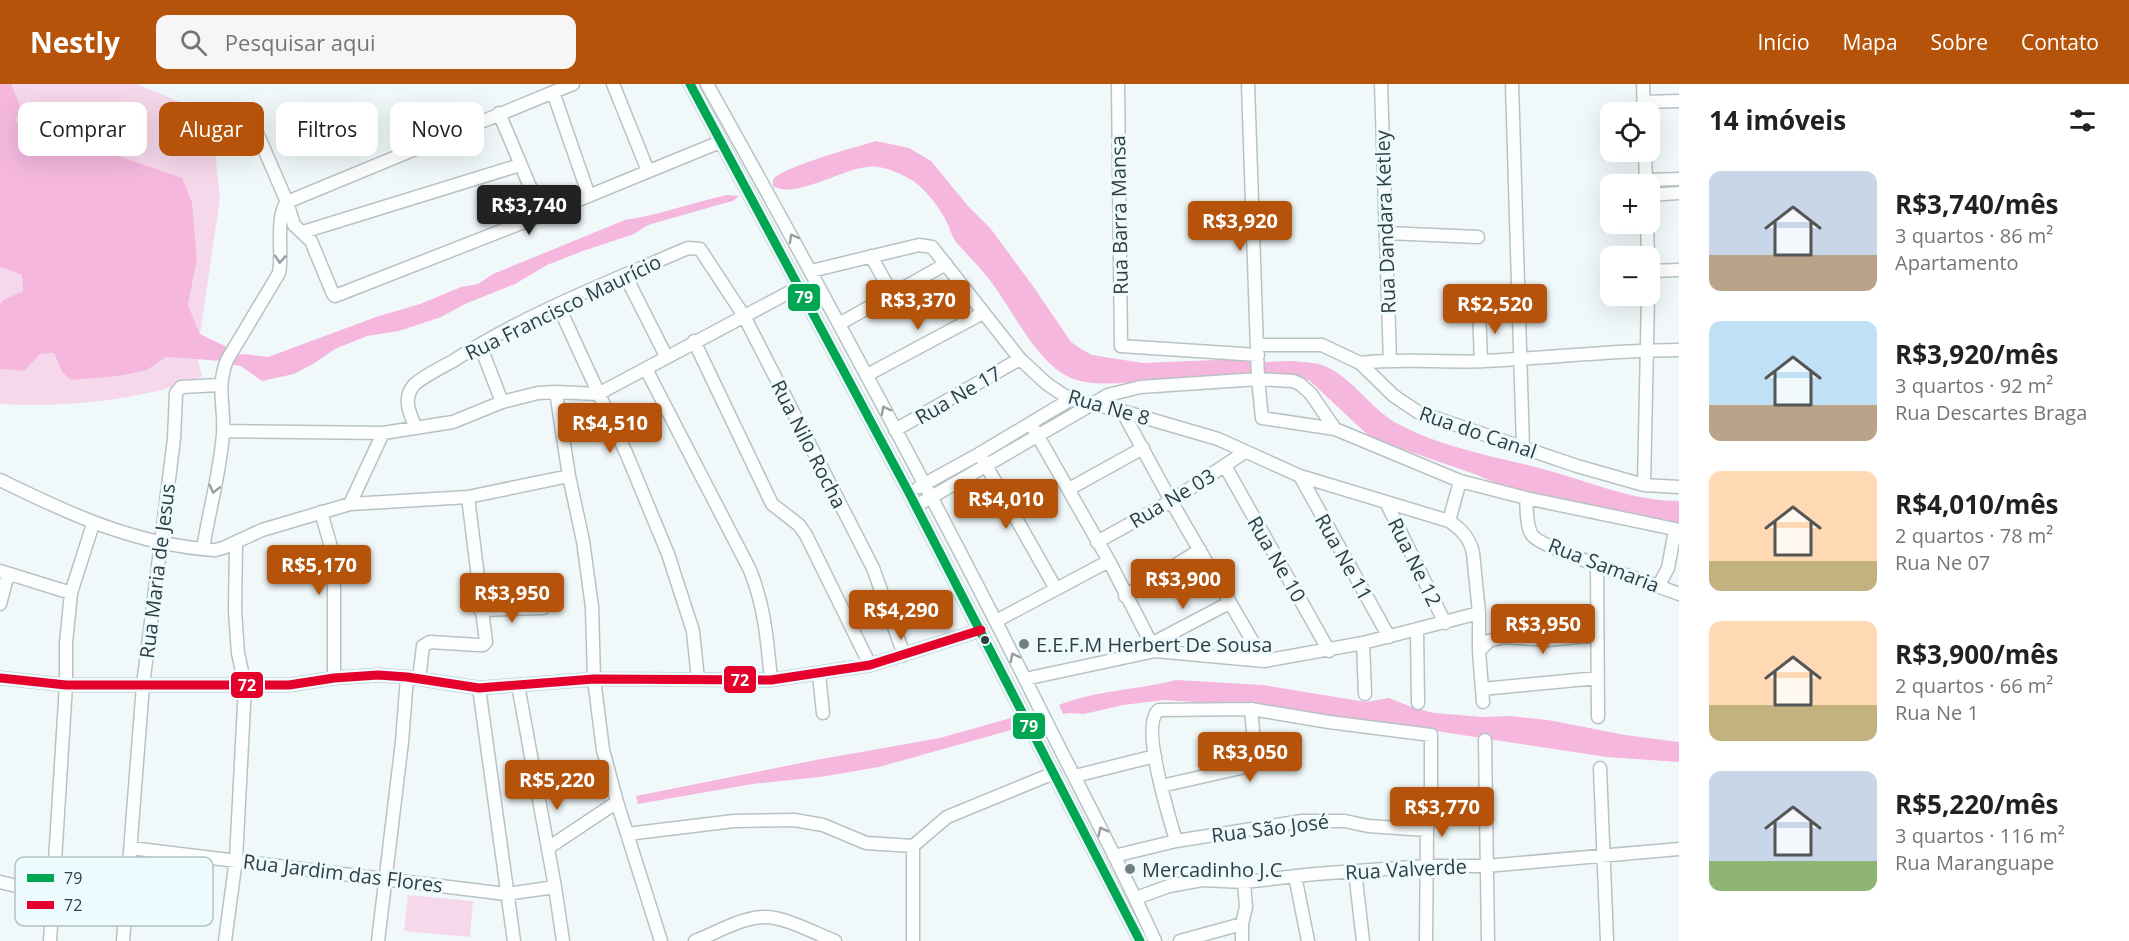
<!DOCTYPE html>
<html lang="pt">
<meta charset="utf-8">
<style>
:root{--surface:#fff;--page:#f6f6f6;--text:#202124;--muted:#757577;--accent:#b45309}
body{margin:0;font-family:"Open Sans",sans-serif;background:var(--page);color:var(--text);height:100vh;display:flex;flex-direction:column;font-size:22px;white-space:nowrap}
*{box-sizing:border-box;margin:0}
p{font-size:20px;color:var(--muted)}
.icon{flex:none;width:33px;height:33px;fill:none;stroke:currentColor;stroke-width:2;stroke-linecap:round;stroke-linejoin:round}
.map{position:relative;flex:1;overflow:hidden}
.details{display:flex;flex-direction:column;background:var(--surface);width:450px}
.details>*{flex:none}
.banner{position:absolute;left:18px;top:18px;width:570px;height:54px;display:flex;gap:12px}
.fabs{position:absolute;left:1600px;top:18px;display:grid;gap:12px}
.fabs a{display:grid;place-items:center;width:60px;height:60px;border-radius:12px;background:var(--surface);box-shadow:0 6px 24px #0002;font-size:30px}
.price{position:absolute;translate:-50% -51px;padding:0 14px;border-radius:6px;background:var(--accent);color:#fff;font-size:20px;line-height:39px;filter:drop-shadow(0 2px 3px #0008)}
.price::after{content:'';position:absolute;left:50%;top:36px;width:18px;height:14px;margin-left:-9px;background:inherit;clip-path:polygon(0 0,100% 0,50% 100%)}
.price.on{background:#222;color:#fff}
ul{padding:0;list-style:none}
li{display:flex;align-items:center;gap:18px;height:150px;padding:0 30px}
li span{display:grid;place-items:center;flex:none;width:168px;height:120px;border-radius:12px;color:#555}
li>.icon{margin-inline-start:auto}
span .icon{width:72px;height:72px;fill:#fffc;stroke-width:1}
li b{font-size:26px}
h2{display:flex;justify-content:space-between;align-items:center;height:72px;padding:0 30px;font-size:26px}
.tag{padding:0 21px;border-radius:12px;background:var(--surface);box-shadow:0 6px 24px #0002;font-size:21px;line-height:54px}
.tag.on{background:var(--accent);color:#fff}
header{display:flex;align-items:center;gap:36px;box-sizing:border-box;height:84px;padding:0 30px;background:var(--accent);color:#fff}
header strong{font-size:28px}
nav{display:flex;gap:33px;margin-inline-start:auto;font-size:21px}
.search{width:420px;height:54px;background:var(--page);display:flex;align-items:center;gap:15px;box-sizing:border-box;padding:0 21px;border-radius:12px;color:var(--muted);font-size:22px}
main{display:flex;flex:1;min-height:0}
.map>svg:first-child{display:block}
</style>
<header>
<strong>Nestly</strong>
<div class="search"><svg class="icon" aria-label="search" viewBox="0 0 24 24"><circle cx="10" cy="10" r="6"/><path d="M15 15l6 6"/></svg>Pesquisar aqui</div>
<nav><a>Início</a><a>Mapa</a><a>Sobre</a><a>Contato</a></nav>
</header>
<main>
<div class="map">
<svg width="1679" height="857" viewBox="0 0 1679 857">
<rect width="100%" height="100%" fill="#f1f8fa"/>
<path fill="#f5d8eb" d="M0,0h137l43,18 34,41 6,55 -20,136 -12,-29 9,-46 -5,-57 -10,-23 -81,-29 -54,-45 -28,17 -19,-5z
M0,183l22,8 1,16 -20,9 -3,4z
M54,269l8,19 85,-2 19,-13 32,2 4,18c-15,4 -30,11 -45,14 -50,12 -105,16 -157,13v-35l24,2 16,-17z
M408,811l65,6 -3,36 -66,-6z"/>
<path fill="#f5b7de" d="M0,0h11l10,24 -6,13 4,1 28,-17 34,6 20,39 81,28 10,24 5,57 -9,46 12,29 27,13 -5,14 -56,-4 -19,13 -29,6 -47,4 -9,-8 -8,-19 -14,1 -16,17 -24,-2v-65l3,-4 20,-9 -1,-16 -22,-8z
M876,57l33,7 22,13 37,45 23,23 44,60 36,53 10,7 11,6 51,8 97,-4 14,3v13c-34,2 -69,4 -104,6 -26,1 -57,7 -81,-4 -33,-16 -56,-66 -77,-94 -11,-15 -24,-27 -36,-41 -5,-7 -7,-17 -12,-25 -8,-14 -22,-32 -36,-39 -8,-5 -22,-10 -30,-11 -27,-5 -80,34 -105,19v-7c15,-14 80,-31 103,-38z
M727,111l12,1 -6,5 -15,4 -70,20 -14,9 -51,17 -36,14 -32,19 -50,20 -24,13 -42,14 -32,5 -32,13 -22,15 -19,10 -32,7 -21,-15 -14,-2 4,-8 13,-2 24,3 111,-41 41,-12 41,-17 17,-3 15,-10 132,-54c35,-5 68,-18 102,-25z
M1291,277c10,1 22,1 31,4 30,11 48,44 76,59 47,25 101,33 152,47 43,12 84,30 129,30v24l-175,-38 -27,-12 -106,-37 -62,-58 -46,-4 1,-14z
M1176,596l87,5 103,17 23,-4 25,10 20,5 49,4 27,-1 38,4 77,15 54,7v20l-72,-5 -237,-36 -176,-19 -29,-2 -42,5 -39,9 -15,-1 -6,1 -4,-9c37,-15 79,-15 117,-25z
M1011,634l4,7 -4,5 -132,37 -59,10 -68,7 -114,20 -2,-8 180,-36 124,-22z"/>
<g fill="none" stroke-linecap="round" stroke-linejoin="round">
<defs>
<path id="minor" d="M613,0l35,87
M690,0l218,407 232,450
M707,0c117,210 231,420 338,635 37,74 76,146 110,222
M1118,0l3,262 137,9
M1248,0l10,295 4,39 73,11
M1381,0l9,276
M1512,0l11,364
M1643,0l1,28
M553,8l36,104
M1643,18l36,-1
M499,29l43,102
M251,35l36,83 7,23 17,16 22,53 2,2 207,-81 178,-73
M1645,68l1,32
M1646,96l33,-1
M1650,111l29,-2
M287,118l286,-118
M1647,140l1,32
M303,148l217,-67
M1386,149l92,4
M871,172l22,40
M811,187l108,-26 13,2 88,112 27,25 15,10 9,5 51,12 96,28 82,37 149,45c12,8 21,17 24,32l6,60v38l4,51
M1650,187l29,-1
M625,191l41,81
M558,221l69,150 41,99 25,77 5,49
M1479,226l2,51
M839,240l107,-60
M694,257l78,163 27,21 7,10 64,130
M480,261l22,57
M1258,261h64l38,18 34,33 24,16 159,54 67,19 35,2
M1360,279c42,-5 83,0 125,-2 65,-3 129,-11 194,-11
M646,285l104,201c15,38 17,69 21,110
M867,291l116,-62
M556,308l13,84 14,65 9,66 2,72 9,71 14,52 44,139
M1122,327l49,90 93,160
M1031,340l78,137 46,90
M416,344c-6,-14 -14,-29 -2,-43 8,-8 28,-18 39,-24 73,-47 156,-79 235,-113l12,1 44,67 129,252 31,87
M895,346l125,-71
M223,347l160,2 70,-11 49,-20 36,-9 18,-1 42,2 201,-107
M983,376l73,129
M1225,382l104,185
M1300,392l89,161
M0,396c69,34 136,65 215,70l8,-2 39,-18 88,-26 118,-7 101,-21
M1644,401l4,-189
M919,403l60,-33 92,-55
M1069,405l74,-41
M1526,414c1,10 0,28 6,37 9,14 123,49 147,59
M1386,418l59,121
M350,420l33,-71
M916,422l192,-111 32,-8 118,-8 35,2 7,3 11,10 24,35 125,52 66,17 153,32
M321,428l10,35 3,40v91
M1449,437l11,-40
M1097,458l74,-41 74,-49
M203,465c6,-39 17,-76 20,-115 2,-27 -7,-47 4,-74l52,-87c4,-19 -4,-57 8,-71
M1597,481l1,152
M0,487l71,22
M1659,501l9,-17 7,-38
M1125,512l75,-46
M0,520l8,-30
M480,526l63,-2
M996,537l113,-60
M1417,545l1,74
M1363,559l2,51
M1151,560l78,-41
M1479,567l10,-10 14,-4 45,3 49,-5
M819,590l4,39
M0,594l66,7h223l45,-7 44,-3 29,2 72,11 115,-9 177,1 99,-15 111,-35
M419,595l4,-33 7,-4 48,3h5l3,-3 -18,-145
M1025,595l130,-28 109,10 99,-18 116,-30
M518,601l37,202 8,54
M479,604l35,253
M1482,605l116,-11
M1485,656l3,201
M1600,684l7,173
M1075,692l80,-20
M1161,702l93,-21 2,-2 -5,-54
M627,750l107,-13 60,-1 29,5 43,18 47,3 34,-29 107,-44
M1176,757c-6,-22 -37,-117 -17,-131l92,-1 78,13 102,13v67l-4,28 -1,111
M913,762v95
M131,764l375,46 49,-7
M548,764l69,-46
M1114,772l62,-15 126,-20h43l23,5 59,4
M1355,787l8,70
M1295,792l13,65
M0,798l126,30
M1136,814l33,-12 33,-6 42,2 71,-8 111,-8h60l193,-17
M50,857l16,-256v-42l5,-50 22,-69
M123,857l20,-256 31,-246 2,-46 5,-6 39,-2
M225,857l11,-82 9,-173 -7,-33 -3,-42 1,-69
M378,857l24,-199 5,-65
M695,857c21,-8 45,-23 68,-24 21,-1 51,16 72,24
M1180,857l62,-17
M1242,857v-17l4,-17 -2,-25"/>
</defs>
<use href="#minor" stroke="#b8c2c4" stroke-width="15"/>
<use href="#minor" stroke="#fdfefe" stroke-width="12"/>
<defs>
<path id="bus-1" d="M690,0l218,407 232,450"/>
<path id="bus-2" d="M0,594l66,7h223l45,-7 44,-3 29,2 72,11 115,-9 177,1 99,-15 111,-35"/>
</defs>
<use href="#bus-1" stroke="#edfbfe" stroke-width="14"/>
<use href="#bus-2" stroke="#edfbfe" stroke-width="14"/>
<use href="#bus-1" stroke="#00a651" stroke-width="9"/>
<use href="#bus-2" stroke="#e4002b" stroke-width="9"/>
</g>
<defs><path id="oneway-chevron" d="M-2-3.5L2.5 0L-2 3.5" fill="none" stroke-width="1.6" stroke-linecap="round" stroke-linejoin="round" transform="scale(1.5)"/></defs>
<g stroke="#969ea0">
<use href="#oneway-chevron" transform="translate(793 154) rotate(-119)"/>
<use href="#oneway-chevron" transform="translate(280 175) rotate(94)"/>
<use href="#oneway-chevron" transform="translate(885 326) rotate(-117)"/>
<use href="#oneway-chevron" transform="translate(214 405) rotate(104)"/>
<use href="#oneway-chevron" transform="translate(1014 573) rotate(-117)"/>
<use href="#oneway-chevron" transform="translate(1102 747) rotate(-116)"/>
</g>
<circle fill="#303e41" stroke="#edfbfe" stroke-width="2" cx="985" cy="556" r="5"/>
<g fill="#747f82" stroke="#edfbfe" stroke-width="2">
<circle cx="1024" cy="560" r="6"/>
<circle cx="1130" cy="785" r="6"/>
</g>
<g text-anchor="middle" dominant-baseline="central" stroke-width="6" stroke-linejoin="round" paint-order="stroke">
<g font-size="20" fill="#303e41" stroke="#edfbfe">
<text transform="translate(1119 131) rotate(-91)">Rua Barra Mansa</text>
<text transform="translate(1385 138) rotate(-92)">Rua Dandara Ketley</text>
<text transform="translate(563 223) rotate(-26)">Rua Francisco Maurício</text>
<text transform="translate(958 311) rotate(-30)">Rua Ne 17</text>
<text transform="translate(1109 323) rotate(16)">Rua Ne 8</text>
<text transform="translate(1478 348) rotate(19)">Rua do Canal</text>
<text transform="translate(809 360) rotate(63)">Rua Nilo Rocha</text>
<text transform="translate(1172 414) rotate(-31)">Rua Ne 03</text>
<text transform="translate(1344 473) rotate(61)">Rua Ne 11</text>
<text transform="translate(1277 475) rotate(60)">Rua Ne 10</text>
<text transform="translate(1415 478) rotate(64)">Rua Ne 12</text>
<text transform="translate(1604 481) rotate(21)">Rua Samaria</text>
<text transform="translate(157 487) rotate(-83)">Rua Maria de Jesus</text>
<text transform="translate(1270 744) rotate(-7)">Rua São José</text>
<text transform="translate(1406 785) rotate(-3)">Rua Valverde</text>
<text transform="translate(343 789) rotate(7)">Rua Jardim das Flores</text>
</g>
<g font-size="20" fill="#303e41" stroke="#edfbfe" text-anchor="start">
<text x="1036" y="560">E.E.F.M Herbert De Sousa</text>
<text x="1142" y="785">Mercadinho J.C</text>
</g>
</g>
<rect x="15" y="773" width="198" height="69" rx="9" fill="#edfbfe" stroke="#b4c2c5" stroke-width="1.5"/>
<rect x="27" y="790" width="27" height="8" fill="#00a651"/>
<rect x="27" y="817" width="27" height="8" fill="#e4002b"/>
<g font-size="16" fill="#303e41">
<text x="64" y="800">79</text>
<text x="64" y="827">72</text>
</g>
<g stroke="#edfbfe" stroke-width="2">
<rect x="787" y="199" width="34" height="29" rx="6" fill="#00a651"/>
<rect x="723" y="581" width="34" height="29" rx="6" fill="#e4002b"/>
<rect x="230" y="587" width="34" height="28" rx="6" fill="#e4002b"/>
<rect x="1012" y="628" width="34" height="28" rx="6" fill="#00a651"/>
</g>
<g font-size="16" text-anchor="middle" font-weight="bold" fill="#fff">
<text x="804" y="219">79</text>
<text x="740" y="602">72</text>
<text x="247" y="607">72</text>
<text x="1029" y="648">79</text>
</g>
</svg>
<div class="fabs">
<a><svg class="icon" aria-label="locate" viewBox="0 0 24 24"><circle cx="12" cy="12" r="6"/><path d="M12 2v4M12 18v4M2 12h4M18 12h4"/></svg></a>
<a>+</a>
<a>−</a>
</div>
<b class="price on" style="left:529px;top:152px">R$3,740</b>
<b class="price" style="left:1240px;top:168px">R$3,920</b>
<b class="price" style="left:918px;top:247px">R$3,370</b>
<b class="price" style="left:1495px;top:251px">R$2,520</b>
<b class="price" style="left:610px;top:370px">R$4,510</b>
<b class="price" style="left:1006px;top:446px">R$4,010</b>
<b class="price" style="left:319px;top:512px">R$5,170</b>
<b class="price" style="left:1183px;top:526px">R$3,900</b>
<b class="price" style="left:512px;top:540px">R$3,950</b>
<b class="price" style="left:901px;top:557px">R$4,290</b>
<b class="price" style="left:1543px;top:571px">R$3,950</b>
<b class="price" style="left:1250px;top:699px">R$3,050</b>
<b class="price" style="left:557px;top:727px">R$5,220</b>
<b class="price" style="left:1442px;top:754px">R$3,770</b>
<div class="banner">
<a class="tag">Comprar</a>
<a class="tag on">Alugar</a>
<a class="tag">Filtros</a>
<a class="tag">Novo</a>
</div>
</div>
<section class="details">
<h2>14 imóveis<svg class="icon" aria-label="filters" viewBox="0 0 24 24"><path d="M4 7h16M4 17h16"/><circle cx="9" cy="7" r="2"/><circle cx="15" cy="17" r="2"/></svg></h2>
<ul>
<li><span style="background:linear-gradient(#c9d6e8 70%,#b9a48a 0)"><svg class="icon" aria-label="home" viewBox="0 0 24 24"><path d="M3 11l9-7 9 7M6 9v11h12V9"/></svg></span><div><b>R$3,740/mês</b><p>3 quartos · 86 m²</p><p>Apartamento</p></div></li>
<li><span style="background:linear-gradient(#bfe0f5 70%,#b9a48a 0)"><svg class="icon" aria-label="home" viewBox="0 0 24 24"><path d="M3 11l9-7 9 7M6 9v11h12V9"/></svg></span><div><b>R$3,920/mês</b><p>3 quartos · 92 m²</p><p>Rua Descartes Braga</p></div></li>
<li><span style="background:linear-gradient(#ffd9b3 75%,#c2b280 0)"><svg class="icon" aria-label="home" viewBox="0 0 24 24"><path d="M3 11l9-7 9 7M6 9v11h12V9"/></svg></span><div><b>R$4,010/mês</b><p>2 quartos · 78 m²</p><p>Rua Ne 07</p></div></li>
<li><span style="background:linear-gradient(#ffd9b3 70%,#c2b280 0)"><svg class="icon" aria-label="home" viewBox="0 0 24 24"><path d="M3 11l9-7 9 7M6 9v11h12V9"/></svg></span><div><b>R$3,900/mês</b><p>2 quartos · 66 m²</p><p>Rua Ne 1</p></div></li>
<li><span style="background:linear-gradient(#c9d6e8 75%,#8fb573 0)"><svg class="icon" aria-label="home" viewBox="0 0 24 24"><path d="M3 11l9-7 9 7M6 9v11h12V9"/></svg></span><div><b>R$5,220/mês</b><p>3 quartos · 116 m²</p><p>Rua Maranguape</p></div></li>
</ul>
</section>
</main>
